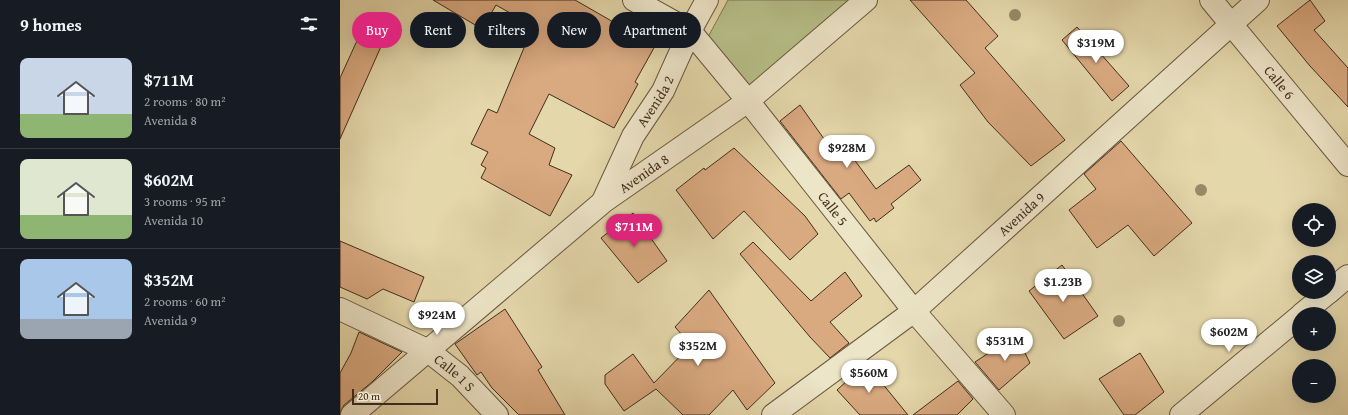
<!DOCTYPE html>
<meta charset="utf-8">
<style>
:root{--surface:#171b24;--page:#242831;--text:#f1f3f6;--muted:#9ea1a6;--line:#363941;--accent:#db2777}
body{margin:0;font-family:"Gentium Book Plus",serif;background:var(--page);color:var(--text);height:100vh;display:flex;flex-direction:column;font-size:15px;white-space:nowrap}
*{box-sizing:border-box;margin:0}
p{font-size:13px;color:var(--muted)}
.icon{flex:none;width:22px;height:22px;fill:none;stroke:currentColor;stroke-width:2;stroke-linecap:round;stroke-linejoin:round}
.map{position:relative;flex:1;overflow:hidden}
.sheet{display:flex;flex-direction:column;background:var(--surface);width:340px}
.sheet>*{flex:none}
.guide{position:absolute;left:12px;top:12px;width:380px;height:36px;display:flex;gap:8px}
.controls{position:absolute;left:952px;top:203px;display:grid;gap:8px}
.controls a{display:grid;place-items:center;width:44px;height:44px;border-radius:50%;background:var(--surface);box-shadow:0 4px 16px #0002;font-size:20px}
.scale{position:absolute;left:12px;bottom:10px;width:86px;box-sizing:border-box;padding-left:4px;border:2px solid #422d1c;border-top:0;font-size:11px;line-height:14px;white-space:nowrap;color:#422d1c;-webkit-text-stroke:3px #ede5c8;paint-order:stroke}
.price{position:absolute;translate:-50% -34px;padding:0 9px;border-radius:14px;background:#fff;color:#222;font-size:13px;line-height:26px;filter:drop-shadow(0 1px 2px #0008)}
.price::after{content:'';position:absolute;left:50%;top:24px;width:12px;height:9px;margin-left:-6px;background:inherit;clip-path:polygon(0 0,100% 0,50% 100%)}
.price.current{background:var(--accent);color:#fff}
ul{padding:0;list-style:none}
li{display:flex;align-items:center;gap:12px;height:100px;padding:0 20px}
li+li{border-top:1px solid var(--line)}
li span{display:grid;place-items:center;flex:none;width:112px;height:80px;border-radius:8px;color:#555}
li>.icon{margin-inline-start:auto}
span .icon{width:48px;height:48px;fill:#fffc;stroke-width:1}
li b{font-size:17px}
h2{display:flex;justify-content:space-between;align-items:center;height:48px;padding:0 20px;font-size:17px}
.tag{padding:0 14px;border-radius:18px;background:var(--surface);box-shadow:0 4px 16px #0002;font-size:14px;line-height:36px}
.tag.current{background:var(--accent);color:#fff}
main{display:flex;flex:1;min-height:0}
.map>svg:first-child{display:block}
</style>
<main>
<section class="sheet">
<h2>9 homes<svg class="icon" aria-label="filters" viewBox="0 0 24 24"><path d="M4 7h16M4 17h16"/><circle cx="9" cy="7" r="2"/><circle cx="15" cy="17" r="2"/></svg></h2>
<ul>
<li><span style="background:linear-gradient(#c9d6e8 70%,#8fb573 0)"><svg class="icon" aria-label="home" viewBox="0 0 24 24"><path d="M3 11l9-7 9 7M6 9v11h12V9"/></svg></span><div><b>$711M</b><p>2 rooms · 80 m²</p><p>Avenida 8</p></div></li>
<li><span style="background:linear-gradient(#dfe7d0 70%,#8fb573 0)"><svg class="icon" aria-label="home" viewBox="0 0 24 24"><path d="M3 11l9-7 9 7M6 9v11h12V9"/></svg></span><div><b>$602M</b><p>3 rooms · 95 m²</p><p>Avenida 10</p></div></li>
<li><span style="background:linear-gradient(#a9c7e8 75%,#9aa5b1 0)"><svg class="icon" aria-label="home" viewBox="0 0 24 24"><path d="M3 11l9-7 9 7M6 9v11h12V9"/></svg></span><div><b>$352M</b><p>2 rooms · 60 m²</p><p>Avenida 9</p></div></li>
</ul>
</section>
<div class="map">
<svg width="1008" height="415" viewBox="0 0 1008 415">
<rect width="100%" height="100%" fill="#e4d7aa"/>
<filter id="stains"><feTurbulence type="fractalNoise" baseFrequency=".005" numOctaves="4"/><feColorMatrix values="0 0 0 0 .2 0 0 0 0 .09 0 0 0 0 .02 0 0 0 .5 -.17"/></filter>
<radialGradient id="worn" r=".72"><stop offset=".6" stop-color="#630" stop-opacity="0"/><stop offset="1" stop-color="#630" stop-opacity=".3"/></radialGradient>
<path fill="#b6be87" stroke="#7c7652" d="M388,0h129l-106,91 -43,-54z"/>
<path fill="#d9a980" stroke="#422d1c" d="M93,0h142l80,46 -20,36 3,2 -24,44 -65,-34 -20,40 26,14 -6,17 23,10 -22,41 -69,-38 5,-10 -5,-3 7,-13 -17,-8 17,-35 9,4 36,-87 -37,-21 -14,24z
M570,0h56l32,36 -13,12 80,92 -34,26 -43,-44 -28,-37 15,-12z
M970,0l15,21 -11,9 34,38v39l-38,-41 -33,-40z
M25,23l22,10 -47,106v-61z
M737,27l52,59 -17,15 -50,-61z
M460,105l29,41 10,-7 37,50 33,-24 12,15 -30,24 3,4 -18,14 -2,-4 -4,3 -21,-28 -8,6 -61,-78z
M781,141l71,82 -38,33 -26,-31 -31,23 -28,-38 27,-21 -12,-15z
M394,148l71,68 13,18 -28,26 -46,-49 -31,28 -37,-49 28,-22 1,2z
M293,213l34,48 -29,22 -37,-45z
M0,241l84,36 -10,25 -31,-13 -16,10 -27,-12z
M413,242l58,59 34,-29 17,24 -32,26 19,21 -19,15 -20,-21 -70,-83z
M722,265l36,51 -34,23 -35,-48z
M369,290l66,93 -28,27 -14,-20 -24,25h-26l-27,-26 -32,22 -19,-27v-9l28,-21 21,29 37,-38 -16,-18z
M165,309l37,58 -4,3 27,45h-46l-27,-27 -11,-16 -4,3 -22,-31z
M19,332l43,20 -30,30 -28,23 -4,8v-40l11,-20z
M676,335l11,11 -4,3 7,14 -31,27 -24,-28z
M800,353l24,39 -29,23h-11l-25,-36z
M525,362l8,10 35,43h-48l-23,-25 12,-11 -2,-3z
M618,381l15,18 -16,16h-44z"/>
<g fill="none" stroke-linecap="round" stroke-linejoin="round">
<defs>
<g id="minor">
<path id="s1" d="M294,0l56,31 58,70 166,210 90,104"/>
<path id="s2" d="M871,0l137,165"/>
<path id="s3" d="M263,201l30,-65 30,-45 27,-60 17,-31"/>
<path d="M989,292l19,-16"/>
<path id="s4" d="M0,309l87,41 33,26 37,39"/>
<path d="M962,314l27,-22"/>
<path id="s5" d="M12,415l251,-213 145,-101 118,-101"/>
<path id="s6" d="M433,415l141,-104 344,-311"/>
<path d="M841,415l118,-98"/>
</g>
</defs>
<use href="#minor" stroke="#6a5840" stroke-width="24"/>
<use href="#minor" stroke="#ede5c8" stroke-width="22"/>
</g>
<g fill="#988967">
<circle cx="675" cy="15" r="6"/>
<circle cx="861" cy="190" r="6"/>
<circle cx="779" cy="321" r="6"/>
</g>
<g text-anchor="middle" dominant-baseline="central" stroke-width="3" stroke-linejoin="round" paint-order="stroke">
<g font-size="14" fill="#422d1c" stroke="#ede5c8">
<text stroke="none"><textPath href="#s2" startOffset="107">Calle 6</textPath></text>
<text stroke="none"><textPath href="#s3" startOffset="113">Avenida 2</textPath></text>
<text stroke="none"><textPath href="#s5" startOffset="379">Avenida 8</textPath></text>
<text stroke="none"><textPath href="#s1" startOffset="292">Calle 5</textPath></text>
<text stroke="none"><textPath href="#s6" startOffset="320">Avenida 9</textPath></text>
<text stroke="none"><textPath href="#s4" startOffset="132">Calle 1 S</textPath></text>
</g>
</g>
<rect width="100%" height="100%" filter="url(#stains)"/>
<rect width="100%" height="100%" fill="url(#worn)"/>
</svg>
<div class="controls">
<a><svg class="icon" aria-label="locate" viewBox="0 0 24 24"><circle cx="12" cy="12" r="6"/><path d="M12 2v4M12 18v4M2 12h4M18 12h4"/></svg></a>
<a><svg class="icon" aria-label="layers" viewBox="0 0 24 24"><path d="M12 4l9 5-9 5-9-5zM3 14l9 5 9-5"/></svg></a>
<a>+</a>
<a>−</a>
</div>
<div class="scale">20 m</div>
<b class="price" style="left:756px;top:64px">$319M</b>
<b class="price" style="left:507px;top:169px">$928M</b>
<b class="price current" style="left:294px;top:248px">$711M</b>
<b class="price" style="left:723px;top:303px">$1.23B</b>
<b class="price" style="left:97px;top:336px">$924M</b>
<b class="price" style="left:889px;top:353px">$602M</b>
<b class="price" style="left:665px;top:362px">$531M</b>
<b class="price" style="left:358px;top:367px">$352M</b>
<b class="price" style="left:529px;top:394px">$560M</b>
<div class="guide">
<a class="tag current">Buy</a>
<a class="tag">Rent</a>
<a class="tag">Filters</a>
<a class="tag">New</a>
<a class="tag">Apartment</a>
</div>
</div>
</main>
